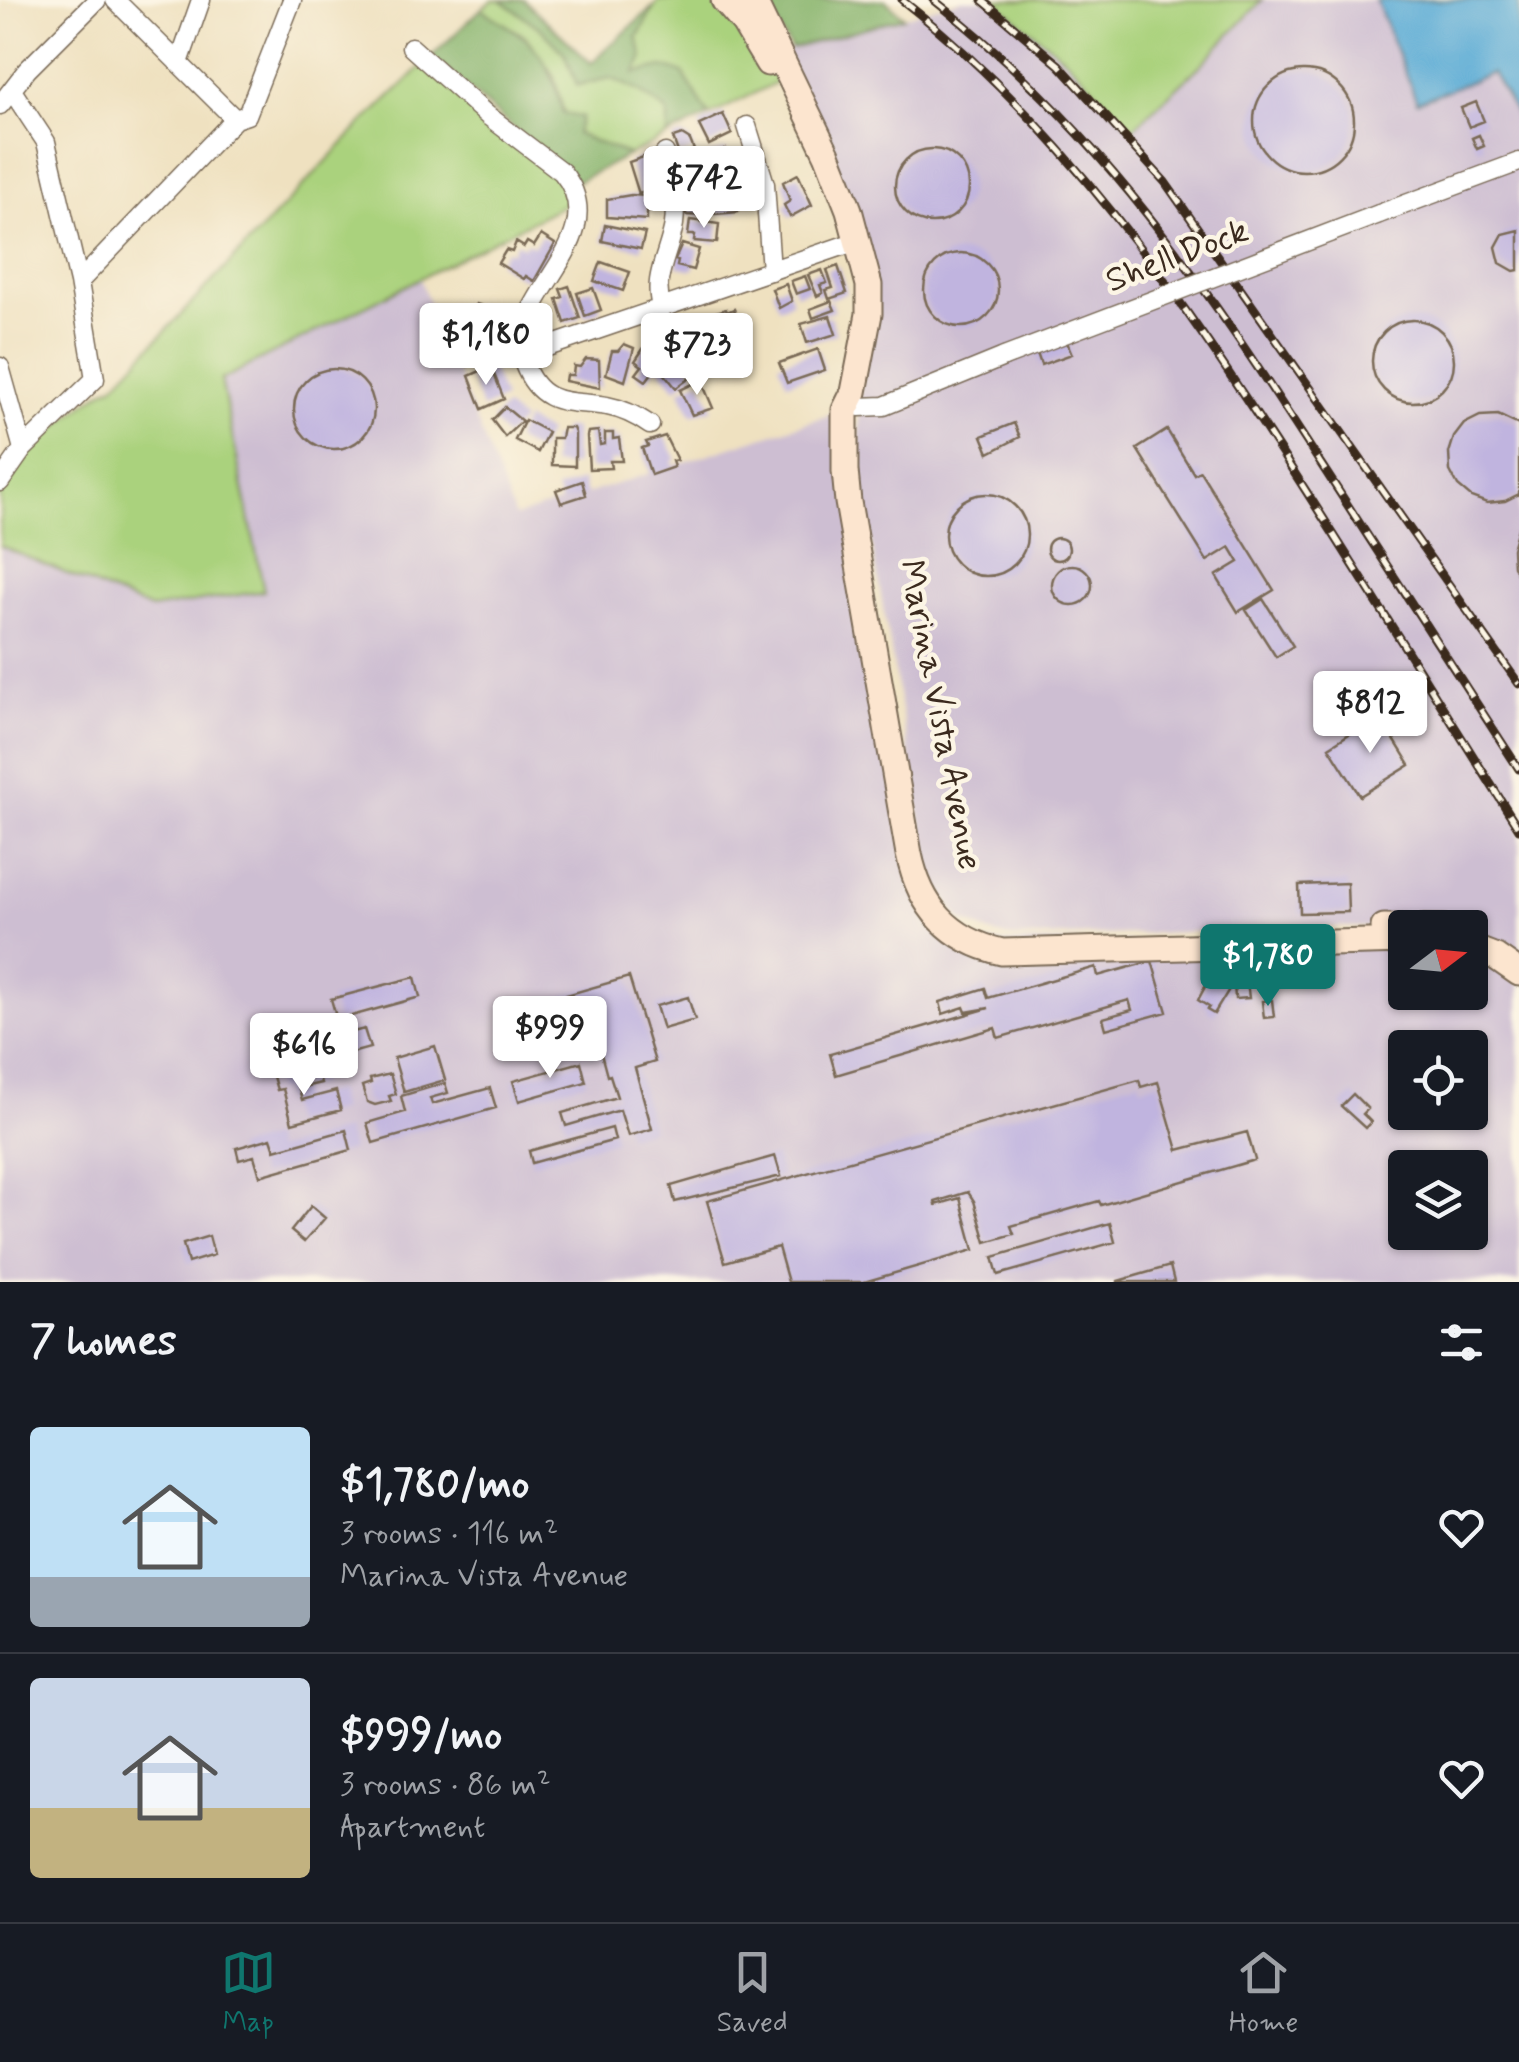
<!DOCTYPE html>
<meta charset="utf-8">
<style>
:root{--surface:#171b24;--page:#20242c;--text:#f1f3f6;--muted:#9ea1a6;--line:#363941;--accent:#0f766e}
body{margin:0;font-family:Mynerve,sans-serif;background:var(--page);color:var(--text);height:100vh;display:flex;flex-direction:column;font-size:38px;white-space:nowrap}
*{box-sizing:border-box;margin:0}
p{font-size:32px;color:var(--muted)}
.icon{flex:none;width:55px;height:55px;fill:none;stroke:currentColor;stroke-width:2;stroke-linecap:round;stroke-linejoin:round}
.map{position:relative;height:1282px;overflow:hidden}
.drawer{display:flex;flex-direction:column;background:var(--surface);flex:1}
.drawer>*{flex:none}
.needle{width:65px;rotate:74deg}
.fabs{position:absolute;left:1388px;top:910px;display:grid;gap:20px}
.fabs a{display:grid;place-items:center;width:100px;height:100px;border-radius:10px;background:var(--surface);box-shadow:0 2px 8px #0004;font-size:50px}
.price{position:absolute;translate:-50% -85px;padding:0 22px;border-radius:10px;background:#fff;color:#222;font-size:32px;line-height:65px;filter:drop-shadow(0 2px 5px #0008)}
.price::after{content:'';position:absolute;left:50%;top:60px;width:30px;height:22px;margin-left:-15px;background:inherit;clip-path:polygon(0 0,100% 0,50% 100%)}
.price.current{background:var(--accent);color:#fff}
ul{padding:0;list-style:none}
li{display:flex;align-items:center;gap:30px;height:250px;padding:0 30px}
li+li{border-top:2px solid var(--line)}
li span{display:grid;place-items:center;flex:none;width:280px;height:200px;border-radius:10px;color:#555}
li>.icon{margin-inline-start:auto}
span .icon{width:120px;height:120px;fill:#fffc;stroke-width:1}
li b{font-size:42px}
h2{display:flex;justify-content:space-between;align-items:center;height:120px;padding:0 30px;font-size:42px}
.tab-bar{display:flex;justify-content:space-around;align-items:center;height:140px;border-top:2px solid var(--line);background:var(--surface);font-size:28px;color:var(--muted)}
.tab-bar a{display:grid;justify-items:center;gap:5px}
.tab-bar .current{color:var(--accent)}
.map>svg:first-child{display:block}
</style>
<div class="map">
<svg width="1519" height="1282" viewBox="0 0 1519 1282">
<rect width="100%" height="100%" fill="#fcf5e5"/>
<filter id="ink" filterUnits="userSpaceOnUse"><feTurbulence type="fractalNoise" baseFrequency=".01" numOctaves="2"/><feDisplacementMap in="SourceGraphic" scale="20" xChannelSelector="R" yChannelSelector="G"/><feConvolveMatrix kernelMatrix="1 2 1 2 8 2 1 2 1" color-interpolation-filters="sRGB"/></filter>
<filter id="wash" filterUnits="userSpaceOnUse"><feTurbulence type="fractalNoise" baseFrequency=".0048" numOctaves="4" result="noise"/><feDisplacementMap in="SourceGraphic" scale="40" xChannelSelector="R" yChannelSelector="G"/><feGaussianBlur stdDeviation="2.25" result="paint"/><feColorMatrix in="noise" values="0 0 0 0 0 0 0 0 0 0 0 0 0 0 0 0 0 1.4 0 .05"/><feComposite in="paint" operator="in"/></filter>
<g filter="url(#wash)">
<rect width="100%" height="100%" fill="#efe1c0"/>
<path fill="#cdbed2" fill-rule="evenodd" d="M961,0h33l73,61 65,68 69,-64 61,-65h257v953l-49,-21v-4l-131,-1 -326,11 -20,-4 -32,-14 -30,-40 -71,-404 -1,-69 10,-122 -88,-232z
M419,277l96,240 330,-107 68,464 58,68 434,-1v51h65v-45l49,26v309h-1519v-736l151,63 70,-229zM1405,1048h65v64h-65zM1405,1168h65v64h-65z"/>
<path fill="#aad27d" stroke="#727e4e" stroke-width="2.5" d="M493,0h8l40,29 24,25 13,31 33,-7 26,12 31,22v24l-39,19 -53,-21 -12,-20 -10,-38 -28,-39 -45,-28z
M658,0h66l42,59 11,23 -68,34 -26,-43 -49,1 9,-17 -6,-19z
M994,0h268l-61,65 -69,64 -64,-68z
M426,62l134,112 9,28 -348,178 43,211 -113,18 -151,-63c0,-17 0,-39 0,-55 6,-24 91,-97 114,-106l245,-258z"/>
<path fill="#87b46c" stroke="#616f45" stroke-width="2.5" d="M501,0h23l67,63 64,-58 -18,32 6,20 -8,16 28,-6 20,6 26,43 -41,20v-24l-31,-22 -26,-12 -34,7 -12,-31 -24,-25z
M763,0h122l19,17 -113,32z
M481,9c54,34 66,41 82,105l19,3 -6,17 53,21 -53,27 -145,-125z"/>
<path fill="#5bacd6" stroke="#4b6b7a" stroke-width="2.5" d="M1376,0h143v119l-27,-46 -75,29z"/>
<g id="blocks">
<path fill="#c0b4df" d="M1254 121a50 50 0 1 1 100 0a50 50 0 1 1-100 0Z
M1476,102l8,19 -15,6 -8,-19z
M723,114l9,20 -23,11 -10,-20z
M682,135l8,5 4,10 -15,5 -6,-17z
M1479,135l5,11 -7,3 -5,-11z
M895 186a37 37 0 1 1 74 0a37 37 0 1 1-74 0Z
M726,149l2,8 6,-2 4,11 -6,2 3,9 -18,6 -4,-11 -4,1 -4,-10 5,-2 -2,-6z
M649,155l3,22 4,-1 3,11 -20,7 -10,-32z
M695,160l3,24 -11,3 -6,-23z
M798,174l14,31 -22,12 -6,-12 6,-4 -7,-19z
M740,191l1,8 -5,1 2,12 -23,2 -3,-19z
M631,195l16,1v24l-40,-3v-18z
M687,202l20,1 -1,13 -20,-1z
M690,220l29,4 -2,19 -23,-2 1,-6h-7z
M605,225l40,8 -4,16 -39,-8z
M1519,230v40l-5,1 -14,-8 -4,-16 7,-13z
M541,235l14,9 -21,37 -8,-5 -2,3 -26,-16 8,-13 6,2 4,-10 8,5 3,-5 7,4z
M682,244l17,5 -6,21 -16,-4 1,-5 -3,-1z
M924 290a37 37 0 1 1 74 0a37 37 0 1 1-74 0Z
M601,262l29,10 -7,19 -29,-10z
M838,266l9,27 -18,6 -3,-9 7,-2 -6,-18z
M822,270l5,13 -7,2 3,8 -6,3 -9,-21z
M805,276l5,13 -14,5 -5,-13z
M786,284l6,17 -13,7 -7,-19z
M569,286l11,32 -15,5 -8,-24 6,-2 -3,-8z
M593,288l8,22 -16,6 -8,-23z
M831,301l4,9 -22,8 -3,-9z
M476,304l10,3 -1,4 13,4 -6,22 -25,-7z
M726,309l1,3 7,-3 9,25 -4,2 2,5 -12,5 -13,-34z
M830,316l6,18 -29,9 -6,-19z
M1372 361a41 41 0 1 1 82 0a41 41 0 1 1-82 0Z
M492,339v24l-24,3v-3l-8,1 -1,-21z
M649,340l18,13 -21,28 -10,-7 6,-8 -7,-5z
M1067,342l5,12 -31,11 -4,-12z
M624,344l10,4 -9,33 -19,-7 6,-23h6z
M818,349l7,21 -38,13 -8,-20z
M679,352l16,22 -19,14 -17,-21z
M586,359l13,1 1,28 -35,-7 1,-6h7l1,-9 6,1z
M487,368l5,1 12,30 -22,10 -13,-33z
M294 409a40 40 0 1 1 80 0a40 40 0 1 1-80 0Z
M701,380l12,28 -21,7 -12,-25z
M505,407l17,14 -17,16 -13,-17z
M1498,415l21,10v69l-14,7 -18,2 -16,-6 -13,-11 -8,-15 -1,-18 5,-16 10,-13 16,-8z
M525,420l23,12 -10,20 -23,-12z
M1014,423l6,14 -31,16 -7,-17z
M563,428h10l2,5v33l-23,-1v-27h9z
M1167,430l27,44 6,-3 74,119 -36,22 -22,-36 23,-14 -9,-15 -23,14 -70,-112z
M598,431l2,14 5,-1v-11h8v6l6,-1 3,23h-12l1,7 -22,1 -2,-33 1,-4z
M665,436l12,24 -5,1 2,6 -23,8 -9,-27 6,-2 -2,-4z
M582,481l4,14 -25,8 -5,-13z
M945 535a41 41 0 1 1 82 0a41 41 0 1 1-82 0Z
M1518,528h1v50l-6,-12 -1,-17z
M1047 549a11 11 0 1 1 22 0a11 11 0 1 1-22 0Z
M1052 585a20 20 0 1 1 40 0a20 20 0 1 1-40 0Z
M1263,599l30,47 -17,11 -30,-47z
M1379,715l31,50 -50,31 -31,-49z
M1347,883l1,29 -48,1 -1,-28z
M1152,961l15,51 -61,17 -3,-11 29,-8 -3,-10 -131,38 -3,-10 -159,47 -6,-21 159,-46 -23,4 -2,-5 -21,7 -3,-12 45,-14 3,10 108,-31 2,9z
M1213,972l20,11 -19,31 -7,-4 2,-3 -11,-7z
M415,977l5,20 -83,23 -6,-21z
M629,977l26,85 -20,6 17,61 -24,7 -8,-26 -54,16 -4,-13 55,-16 -7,-22 -3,1 -15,-56 -7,2 -3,-10 -62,18 -6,-20z
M1247,982l2,16 -14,1 -1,-16z
M688,997l7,23 -32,9 -7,-23z
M1272,1000l2,17 -10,1 -2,-17z
M364,1029l6,19 -22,6 -6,-19z
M435,1046l10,34 -41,12 -10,-34z
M314,1057l7,26 -17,4 -7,-25z
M581,1062l5,20 -67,19 -6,-20z
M293,1067l9,33 34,-9 5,19 -49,13 -9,-34 -6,1 -5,-17z
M390,1074l6,20 -7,2 2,5 -16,4 -8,-3 -5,-16 9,-3 -1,-4z
M1139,1080l2,7 17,-5 20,68 69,-18 8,28 -154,45 -2,-4 -88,25 3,8 -28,8 -12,-41 -6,-9 -33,10 1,3 24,-7 14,52 -110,32h-76l-10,-35 -53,15 -18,-61z
M445,1083l3,10 -18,5 2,6 58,-16 6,20 -123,35 -6,-20 38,-11 -4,-16z
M1353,1094l15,15 -5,5 8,8 -6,6 -24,-22z
M612,1128l3,12 -83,23 -3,-12z
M346,1130l5,20 -91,26 -6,-20 -15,4 -3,-12 35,-10 4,12z
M775,1156l6,20 -106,26 -4,-16z
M311,1206l14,12 -21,24 -13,-11z
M1110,1223l5,19 -117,33 -5,-18z
M209,1236l5,19 -26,8 -5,-19z
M1170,1266l4,16h-56v-1z"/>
</g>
</g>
<g filter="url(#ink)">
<use href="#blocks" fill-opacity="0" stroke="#7a6a57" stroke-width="2.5"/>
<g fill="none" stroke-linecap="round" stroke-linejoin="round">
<defs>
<path id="minor" d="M115,0l120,119
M411,47l76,68 75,57c57,69 -62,127 -38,192 17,44 45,36 83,42 16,3 30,10 43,19
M179,63l22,-63
M0,105l27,-35 70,-70
M747,126l18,58 6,87
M1379,214l140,-52
M79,282l156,-163 12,-4 45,-115
M662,309c-11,-31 7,-54 12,-85 3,-24 -2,-48 -9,-71
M521,356l336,-115
M0,367l23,82
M859,407l25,-1 120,-49
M0,482l23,-33 72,-70 -16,-97 -33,-140 -33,-50"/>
<path id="secondary" d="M724,0l20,23 24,40
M753,0l74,154 22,56 20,75v29l-15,78 -9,18v61l3,31 61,352c11,53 40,86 93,98l403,-11
M1384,927l60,1
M1470,947l26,10 23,16"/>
</defs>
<use href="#minor" stroke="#7a6a57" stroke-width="21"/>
<use href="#secondary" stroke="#7a6a57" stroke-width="29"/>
<use href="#minor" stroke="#fff" stroke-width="18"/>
<use href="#secondary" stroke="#fce5cf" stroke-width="25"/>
<defs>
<path id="rail" d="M902,0c162,127 276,293 386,463 78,121 154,244 231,366
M934,0c168,131 273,288 387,464 66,101 132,203 198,305
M982,0l77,65 106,117 354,502"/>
</defs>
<use href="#rail" stroke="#3b2a1e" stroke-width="9"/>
<use href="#rail" stroke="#fcf5e5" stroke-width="5" stroke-dasharray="15" stroke-linecap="butt"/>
<defs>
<path id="minor-bridge" d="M1004,357l375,-143"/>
</defs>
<use href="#minor-bridge" stroke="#7a6a57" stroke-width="21" stroke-linecap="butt"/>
<use href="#minor-bridge" stroke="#fff" stroke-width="18"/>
</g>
</g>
<g text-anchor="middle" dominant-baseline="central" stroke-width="9" stroke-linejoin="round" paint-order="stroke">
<g font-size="35" fill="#3b2a1e" stroke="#fcf5e5">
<text transform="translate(1177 256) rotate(-21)">Shell Dock</text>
<text transform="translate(940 715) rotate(79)">Marina Vista Avenue</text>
</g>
</g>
</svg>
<div class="fabs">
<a><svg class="needle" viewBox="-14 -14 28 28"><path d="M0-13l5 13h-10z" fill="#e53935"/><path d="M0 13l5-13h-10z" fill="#9ea1a6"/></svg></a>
<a><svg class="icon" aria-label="locate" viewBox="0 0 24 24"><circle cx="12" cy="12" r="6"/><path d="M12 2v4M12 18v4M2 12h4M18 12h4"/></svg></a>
<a><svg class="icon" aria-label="layers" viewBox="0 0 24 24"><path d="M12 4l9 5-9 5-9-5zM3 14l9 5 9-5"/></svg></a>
</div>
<b class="price" style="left:704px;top:231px">$742</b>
<b class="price" style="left:486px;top:388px">$1,180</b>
<b class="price" style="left:697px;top:398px">$723</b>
<b class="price" style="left:1370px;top:756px">$812</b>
<b class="price current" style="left:1268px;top:1009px">$1,780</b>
<b class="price" style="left:550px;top:1081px">$999</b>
<b class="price" style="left:304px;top:1098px">$616</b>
</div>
<section class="drawer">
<h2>7 homes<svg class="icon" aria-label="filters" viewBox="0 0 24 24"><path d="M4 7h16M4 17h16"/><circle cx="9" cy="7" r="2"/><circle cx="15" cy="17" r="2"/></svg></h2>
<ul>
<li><span style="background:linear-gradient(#bfe0f5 75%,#9aa5b1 0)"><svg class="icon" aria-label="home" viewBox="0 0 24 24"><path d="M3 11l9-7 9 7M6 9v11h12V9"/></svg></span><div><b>$1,780/mo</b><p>3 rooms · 116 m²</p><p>Marina Vista Avenue</p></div><svg class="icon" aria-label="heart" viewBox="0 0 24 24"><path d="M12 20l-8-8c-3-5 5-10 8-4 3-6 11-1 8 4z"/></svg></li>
<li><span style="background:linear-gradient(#c9d6e8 65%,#c2b280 0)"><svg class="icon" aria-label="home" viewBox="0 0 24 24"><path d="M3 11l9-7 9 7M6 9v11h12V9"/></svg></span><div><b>$999/mo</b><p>3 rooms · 86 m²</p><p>Apartment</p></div><svg class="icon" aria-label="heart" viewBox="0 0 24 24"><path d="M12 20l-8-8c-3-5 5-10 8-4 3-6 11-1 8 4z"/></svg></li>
</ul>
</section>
<nav class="tab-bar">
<a class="current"><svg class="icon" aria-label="map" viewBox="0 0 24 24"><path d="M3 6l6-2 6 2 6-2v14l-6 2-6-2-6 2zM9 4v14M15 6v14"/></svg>Map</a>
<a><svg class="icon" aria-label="saved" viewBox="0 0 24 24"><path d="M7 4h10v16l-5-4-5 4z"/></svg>Saved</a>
<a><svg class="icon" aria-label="home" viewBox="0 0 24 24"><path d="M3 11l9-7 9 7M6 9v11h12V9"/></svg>Home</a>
</nav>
